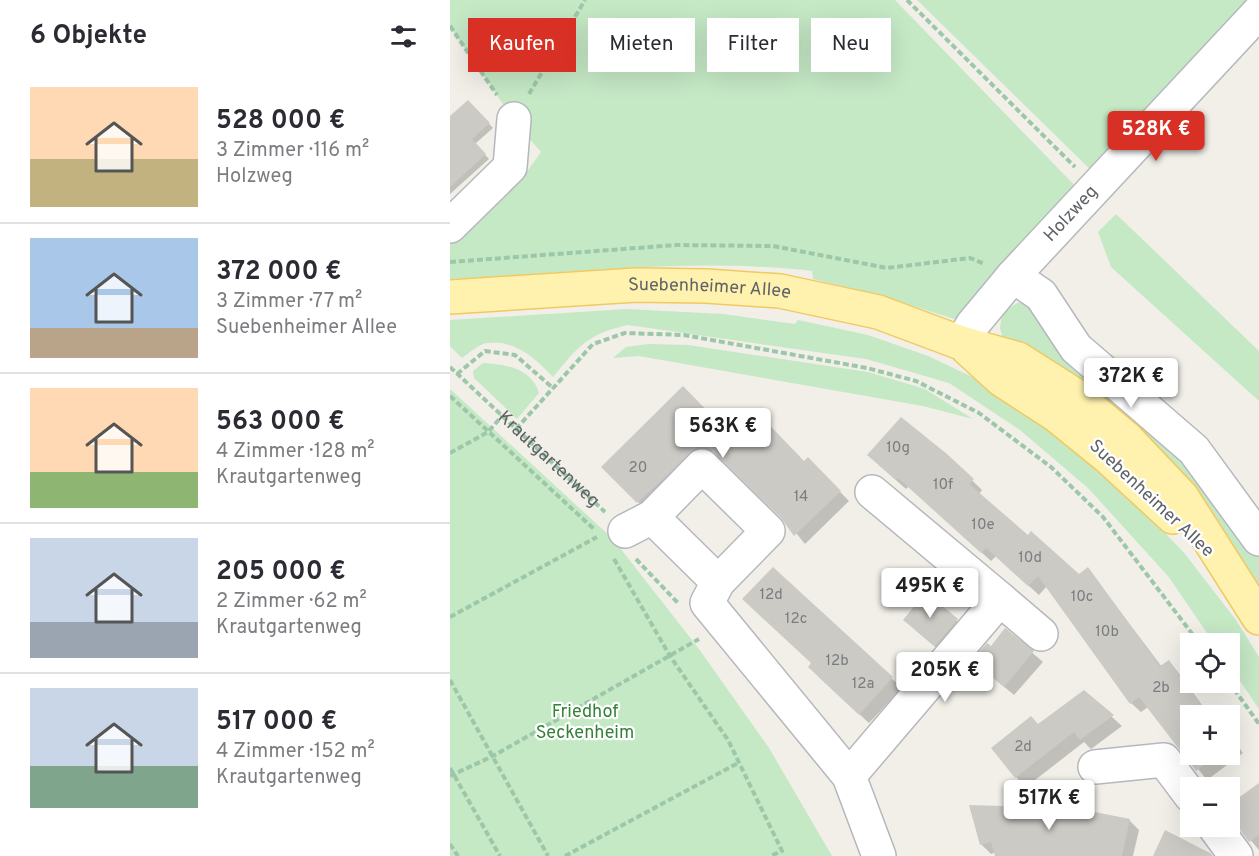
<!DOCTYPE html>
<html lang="de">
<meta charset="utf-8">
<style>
:root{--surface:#fff;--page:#f7f7f7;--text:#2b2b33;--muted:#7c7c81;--line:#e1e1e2;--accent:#d93025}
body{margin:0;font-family:Overpass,sans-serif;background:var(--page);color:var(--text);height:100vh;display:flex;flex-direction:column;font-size:22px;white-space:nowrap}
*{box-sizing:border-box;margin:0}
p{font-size:20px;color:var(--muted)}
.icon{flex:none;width:33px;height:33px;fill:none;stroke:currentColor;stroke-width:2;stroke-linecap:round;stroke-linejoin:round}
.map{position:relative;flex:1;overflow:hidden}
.details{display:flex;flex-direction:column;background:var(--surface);width:450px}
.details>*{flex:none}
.top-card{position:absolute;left:18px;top:18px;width:570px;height:54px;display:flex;gap:12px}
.buttons{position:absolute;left:730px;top:633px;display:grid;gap:12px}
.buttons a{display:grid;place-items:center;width:60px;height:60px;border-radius:0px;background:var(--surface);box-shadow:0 6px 24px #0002;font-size:30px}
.price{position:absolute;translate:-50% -51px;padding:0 14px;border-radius:6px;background:#fff;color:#222;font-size:20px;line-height:39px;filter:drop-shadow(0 2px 3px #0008)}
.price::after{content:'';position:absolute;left:50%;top:36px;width:18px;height:14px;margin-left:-9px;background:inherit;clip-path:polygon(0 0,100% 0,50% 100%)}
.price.active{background:var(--accent);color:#fff}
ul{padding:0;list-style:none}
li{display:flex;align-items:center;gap:18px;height:150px;padding:0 30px}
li+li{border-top:2px solid var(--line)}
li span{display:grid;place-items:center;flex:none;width:168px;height:120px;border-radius:0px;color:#555}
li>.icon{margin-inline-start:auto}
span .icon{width:72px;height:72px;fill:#fffc;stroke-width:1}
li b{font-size:26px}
h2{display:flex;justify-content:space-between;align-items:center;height:72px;padding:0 30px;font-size:26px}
.chip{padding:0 21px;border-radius:0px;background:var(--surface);box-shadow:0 6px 24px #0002;font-size:21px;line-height:54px}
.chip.active{background:var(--accent);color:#fff}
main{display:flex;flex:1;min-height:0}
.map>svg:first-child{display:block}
</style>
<main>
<section class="details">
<h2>6 Objekte<svg class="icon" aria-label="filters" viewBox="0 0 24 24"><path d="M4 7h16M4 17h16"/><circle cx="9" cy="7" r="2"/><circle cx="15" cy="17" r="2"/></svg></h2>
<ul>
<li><span style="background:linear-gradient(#ffd9b3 60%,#c2b280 0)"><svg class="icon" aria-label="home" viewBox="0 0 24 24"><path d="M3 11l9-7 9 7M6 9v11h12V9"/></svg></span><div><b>528 000 €</b><p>3 Zimmer · 116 m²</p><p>Holzweg</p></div></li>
<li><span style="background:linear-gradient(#a9c7e8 75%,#b9a48a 0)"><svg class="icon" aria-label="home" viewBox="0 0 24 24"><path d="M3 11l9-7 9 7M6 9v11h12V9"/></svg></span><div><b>372 000 €</b><p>3 Zimmer · 77 m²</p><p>Suebenheimer Allee</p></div></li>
<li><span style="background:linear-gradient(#ffd9b3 70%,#8fb573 0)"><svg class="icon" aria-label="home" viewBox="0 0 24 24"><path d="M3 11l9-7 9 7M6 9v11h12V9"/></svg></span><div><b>563 000 €</b><p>4 Zimmer · 128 m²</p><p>Krautgartenweg</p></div></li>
<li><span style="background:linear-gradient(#c9d6e8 70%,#9aa5b1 0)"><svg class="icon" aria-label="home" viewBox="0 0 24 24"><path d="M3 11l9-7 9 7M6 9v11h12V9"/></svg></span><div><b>205 000 €</b><p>2 Zimmer · 62 m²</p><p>Krautgartenweg</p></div></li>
<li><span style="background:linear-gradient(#c9d6e8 65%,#7fa58c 0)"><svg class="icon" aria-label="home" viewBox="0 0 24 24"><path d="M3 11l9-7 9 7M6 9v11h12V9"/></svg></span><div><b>517 000 €</b><p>4 Zimmer · 152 m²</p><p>Krautgartenweg</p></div></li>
</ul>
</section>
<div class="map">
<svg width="809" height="856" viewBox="0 0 809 856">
<rect width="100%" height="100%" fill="#f1efe8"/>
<path fill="#c5e8c5" d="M0,0h445l186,192 -115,124 -12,3 -72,-23 -69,-17 -1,-8c-121,-14 -241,3 -362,8v-35l71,-64 20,-28 -23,-26 -68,-99z
M467,0h342l-162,176z
M666,214l143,137v50l-148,-134 -13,-35z
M581,301l157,157 71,98v37l-253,-245 -6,-20 2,-15 15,-10z
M177,309l96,5 72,10 3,-4 70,15 60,21 55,26 56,41 96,78 50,53 51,66 23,37v52l-29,-43v-22l-16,-1 -46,-67 -80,-88 -68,-58 -71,-47 -83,-24 -238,-34c-41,9 -49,21 -75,52 -17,-18 -39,-38 -66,-34 -8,1 -18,10 -25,15l-12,-12v-26z
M199,344l39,1 180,27 57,17 48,30 -50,-13 -284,-50 -26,2 13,-11z
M33,363c23,1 49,6 56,30l-22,26 -43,-41 -1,-7z
M0,389l163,150 86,110 70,99 63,108h-382z"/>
<path fill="#0003" d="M18,102l25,26 -18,16 14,15 -39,35v-76z
M278,434l77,29 3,-4 41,42 -44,43 -22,-27 -69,-67 -66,62 -44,-45z
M496,455l36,35 -3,4 49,43 51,39 9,-7 74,98 7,-5 9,10 32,44h-19v38h39v-19l13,18 -36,27 -59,-73 -7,5 -10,-9 -84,-117 -8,9 -43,-39 -5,5 -82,-75 -3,3 -27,-24z
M323,569l129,119 -33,35 -50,-46z
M476,594l41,36 -22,25 -30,-25z
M556,630l37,32 -29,33 -30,-25z
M634,692l38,34 -31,23 -7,-7 -58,45 -10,-10 23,-52z
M809,785v65l-29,-34v-10z
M521,806l158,14 10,10 -6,26h-136l-1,-4 -5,2 -10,-10z"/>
<path fill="#cccac5" d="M18,100l22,23 -18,16 14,15 -36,33v-71z
M233,386l45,46 25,-24 51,53 4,-4 33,34 -47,45 -13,-18 -78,-76 -66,61 -36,-36z
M451,417l46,37 27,25 -5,5 59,51 3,-4 48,43 9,-7 72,99 9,-6 40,56h-18v38h28l-23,17 -57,-74 -9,7 -92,-128 -10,10 -42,-38 -5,5 -83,-75 -2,2 -29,-25z
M323,567l120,110 -34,38 -51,-48 3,-4 -69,-64z
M476,592l32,27 -23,27 -32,-26z
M555,628l29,23 -30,36 -32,-27 15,-17 4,3z
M634,690l30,25 -34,25 -6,-8 -59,46 -24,-30 40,-32 7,8z
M809,783v52l-10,7 -19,-26v-12z
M519,805l106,3 55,11 -8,37h-127l-4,-14 -11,3z
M715,830l45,23 3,3h-60z"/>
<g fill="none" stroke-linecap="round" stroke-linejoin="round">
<defs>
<g id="minor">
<path d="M0,226l60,-59 4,-48"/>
<path d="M563,276l28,19 35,53 118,102 65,89"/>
<path id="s2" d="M511,343l12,-19 40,-48 246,-264"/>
<path d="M422,492l128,107"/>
<path d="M175,531l27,-14 50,-51 66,65 -50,51 -66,-65"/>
<path d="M268,582l-11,21 142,173 30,80"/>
<path d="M645,767l69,-7 27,36"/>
<path d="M399,776l151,-177 41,35"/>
<path d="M764,826l22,30"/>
</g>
<g id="major">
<path id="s3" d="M0,297l186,-12 70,1 74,5 98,21 83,31 57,16 55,35 54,45 55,58 77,121"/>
<path d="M518,349l34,31 54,35 53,43 64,59"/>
</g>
</defs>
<use href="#minor" stroke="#b5b8bc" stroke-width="36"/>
<use href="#major" stroke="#f2c960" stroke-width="36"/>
<g stroke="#9cc7a9" stroke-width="4" stroke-dasharray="6 3" stroke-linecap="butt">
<path d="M457,0l168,167"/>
<path d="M0,26l47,69"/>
<path d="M79,94l56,-94"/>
<path d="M0,262l227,-17 96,1 114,22 83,-10 15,6"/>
<path id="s1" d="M0,367l155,145"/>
<path d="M7,374l28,-23 30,4 38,33"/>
<path d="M0,396l145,134"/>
<path d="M66,429l77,-85 32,-11 59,2 183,33 49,13 63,32 72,54 52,50 97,127"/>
<path d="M0,453l38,-21 14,-16"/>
<path d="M164,559l56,97 58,84 54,111 -12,5"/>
<path d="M186,559l42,44"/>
<path d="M0,617l147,-80"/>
<path d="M0,680l98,176"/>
<path d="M779,682l30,42"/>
<path d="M0,768l50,88"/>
<path d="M0,776l43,-20 206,-117"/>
<path d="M0,844l8,12"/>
<path d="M115,856l173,-93"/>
</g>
<use href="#minor" stroke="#fff" stroke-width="33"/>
<use href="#major" stroke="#fff2af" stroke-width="33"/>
</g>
<g text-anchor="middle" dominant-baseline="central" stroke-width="4.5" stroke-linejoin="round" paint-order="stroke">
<g font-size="15" fill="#7a7d7f">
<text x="448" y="448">10g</text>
<text x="188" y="468">20</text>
<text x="493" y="485">10f</text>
<text x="351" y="497">14</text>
<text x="533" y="525">10e</text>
<text x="580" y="558">10d</text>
<text x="321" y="595">12d</text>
<text x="632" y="597">10c</text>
<text x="346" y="619">12c</text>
<text x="657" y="632">10b</text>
<text x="387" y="661">12b</text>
<text x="413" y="684">12a</text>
<text x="711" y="688">2b</text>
<text x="573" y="747">2d</text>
</g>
<g font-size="18" fill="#5f6368" stroke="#fff">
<text stroke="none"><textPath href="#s2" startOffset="170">Holzweg</textPath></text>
<text stroke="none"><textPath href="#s3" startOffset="260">Suebenheimer Allee</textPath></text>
<text stroke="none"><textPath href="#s1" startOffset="135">Krautgartenweg</textPath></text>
<text transform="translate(701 499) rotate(43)">Suebenheimer Allee</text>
</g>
<g font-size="18" fill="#348238" stroke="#fff">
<text x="135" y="712">Friedhof<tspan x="135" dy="21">Seckenheim</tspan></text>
</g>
</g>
</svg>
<div class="buttons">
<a><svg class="icon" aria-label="locate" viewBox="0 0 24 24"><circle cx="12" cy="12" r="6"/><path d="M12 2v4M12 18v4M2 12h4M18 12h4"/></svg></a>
<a>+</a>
<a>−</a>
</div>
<b class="price active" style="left:706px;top:162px">528K €</b>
<b class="price" style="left:681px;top:409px">372K €</b>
<b class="price" style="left:273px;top:459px">563K €</b>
<b class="price" style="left:480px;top:619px">495K €</b>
<b class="price" style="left:495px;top:703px">205K €</b>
<b class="price" style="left:599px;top:831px">517K €</b>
<div class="top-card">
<a class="chip active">Kaufen</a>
<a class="chip">Mieten</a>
<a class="chip">Filter</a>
<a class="chip">Neu</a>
</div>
</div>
</main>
